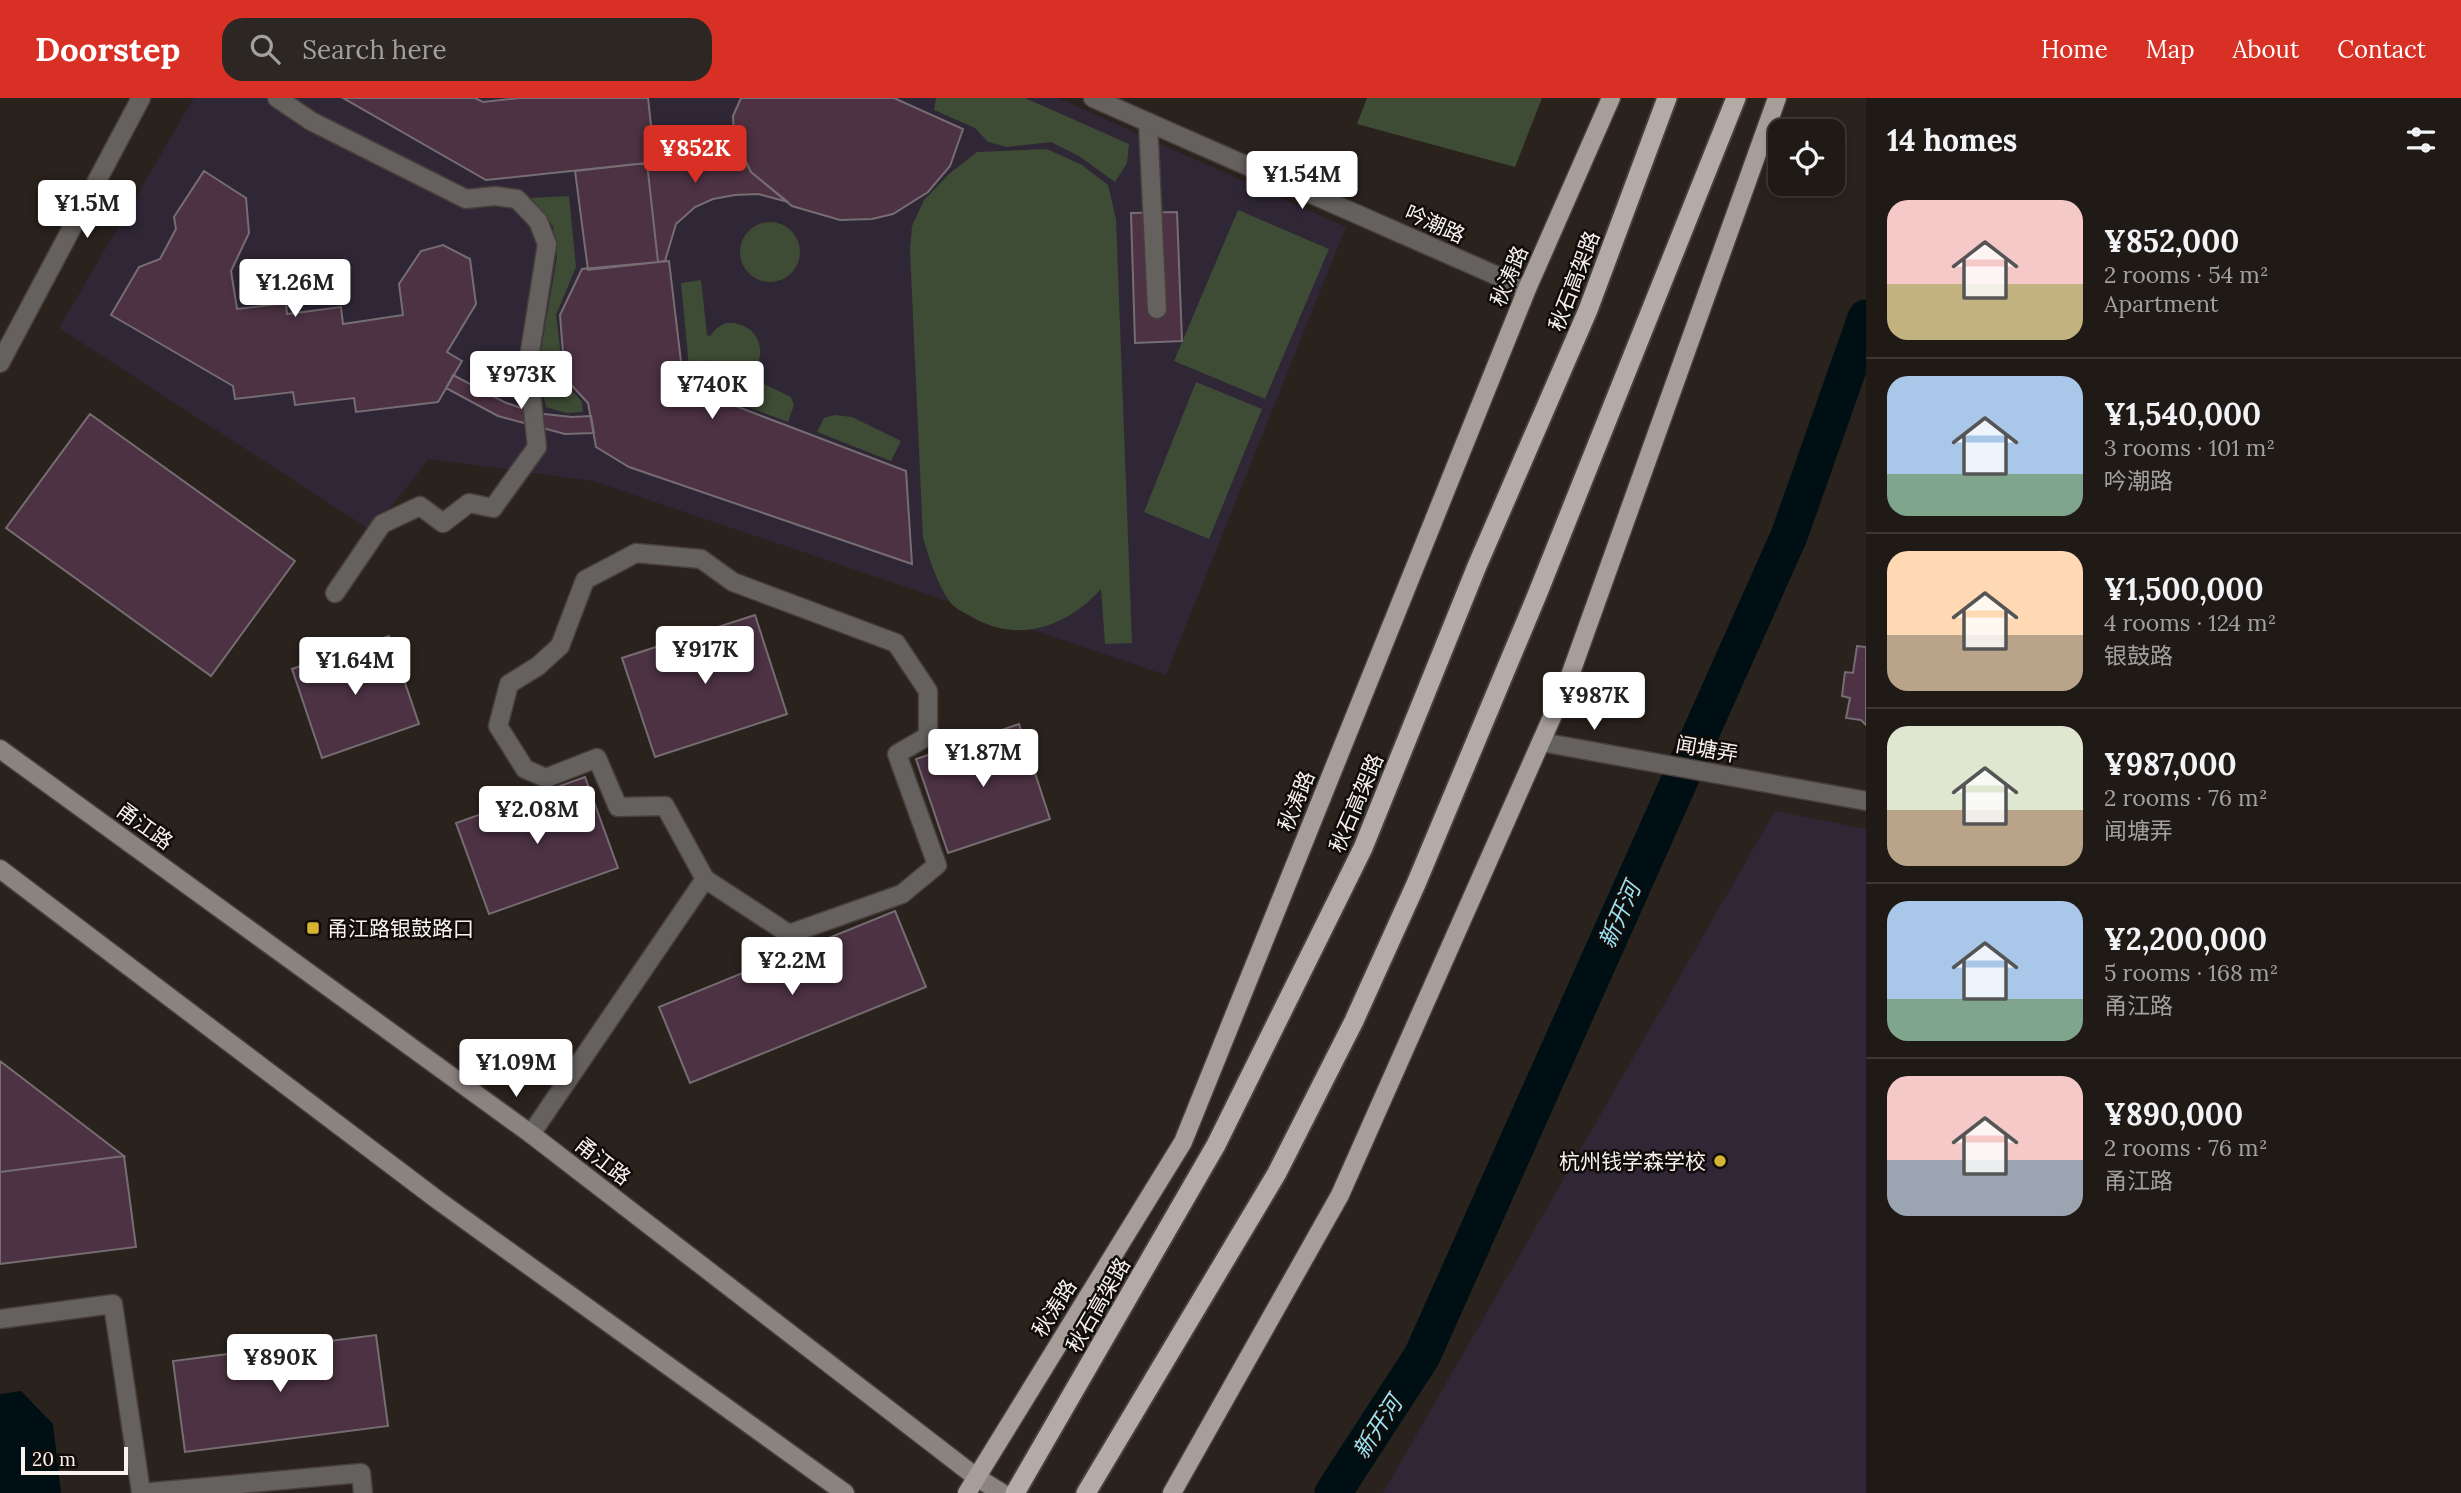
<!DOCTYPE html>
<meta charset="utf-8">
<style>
:root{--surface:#201a16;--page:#2d2723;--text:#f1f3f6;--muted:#a2a1a1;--line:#3d3835;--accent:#d93025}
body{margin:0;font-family:Lora,"Noto Sans SC",serif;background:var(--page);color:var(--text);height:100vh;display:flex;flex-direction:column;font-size:26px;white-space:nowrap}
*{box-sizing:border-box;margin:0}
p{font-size:23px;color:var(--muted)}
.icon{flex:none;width:38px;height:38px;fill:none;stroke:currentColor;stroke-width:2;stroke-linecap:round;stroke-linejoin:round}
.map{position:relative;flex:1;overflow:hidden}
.drawer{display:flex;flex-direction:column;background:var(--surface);width:595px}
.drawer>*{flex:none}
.buttons{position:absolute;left:1768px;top:21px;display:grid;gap:14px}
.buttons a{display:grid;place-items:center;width:77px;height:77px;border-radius:14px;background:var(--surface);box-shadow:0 4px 10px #0003,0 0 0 2px var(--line);font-size:35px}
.scale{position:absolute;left:21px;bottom:18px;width:107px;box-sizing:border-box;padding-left:7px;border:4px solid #f8f2f0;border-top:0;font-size:19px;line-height:24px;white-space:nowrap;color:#f8f2f0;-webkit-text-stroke:5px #100c0a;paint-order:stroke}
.price{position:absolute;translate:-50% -60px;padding:0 16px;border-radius:7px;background:#fff;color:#222;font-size:23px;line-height:46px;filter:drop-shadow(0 2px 4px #0008)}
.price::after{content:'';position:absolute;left:50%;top:42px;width:21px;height:16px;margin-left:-10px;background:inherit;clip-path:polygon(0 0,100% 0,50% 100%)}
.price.current{background:var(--accent);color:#fff}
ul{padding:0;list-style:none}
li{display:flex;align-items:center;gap:21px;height:175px;padding:0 21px}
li+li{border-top:2px solid var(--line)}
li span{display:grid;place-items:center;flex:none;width:196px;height:140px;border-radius:21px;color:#555}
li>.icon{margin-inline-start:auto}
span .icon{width:84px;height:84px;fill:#fffc;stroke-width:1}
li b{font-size:30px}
h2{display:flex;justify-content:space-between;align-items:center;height:84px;padding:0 21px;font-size:30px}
header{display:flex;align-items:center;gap:42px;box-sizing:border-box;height:98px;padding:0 35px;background:var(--accent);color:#fff}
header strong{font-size:33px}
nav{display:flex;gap:38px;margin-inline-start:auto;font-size:24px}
.search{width:490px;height:63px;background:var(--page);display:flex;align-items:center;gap:18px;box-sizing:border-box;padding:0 24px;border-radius:21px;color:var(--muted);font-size:26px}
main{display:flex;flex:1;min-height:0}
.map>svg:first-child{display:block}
</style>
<header>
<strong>Doorstep</strong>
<div class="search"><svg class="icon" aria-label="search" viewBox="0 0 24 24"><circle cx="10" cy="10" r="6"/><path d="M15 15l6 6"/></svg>Search here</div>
<nav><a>Home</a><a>Map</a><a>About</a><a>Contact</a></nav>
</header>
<main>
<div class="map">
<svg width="1866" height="1395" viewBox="0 0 1866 1395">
<rect width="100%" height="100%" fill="#2a221d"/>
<path fill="#2f2736" d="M194,0h864l288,129 -180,448 -573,-194 -164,-22 -57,72 -313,-203z
M1775,713l91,18v664h-483z"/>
<path fill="#3e4b35" d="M936,0h89l104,46 -2,19 -12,19 -36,-26 -28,-14 -44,5 -19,-5 -13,-14 -41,-18z
M1367,0h175l-27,69 -158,-43z
M1047,51l35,16 26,20 8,34 16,424 -27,1 -4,-55c-34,38 -83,55 -129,28 -7,-4 -17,-8 -22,-15 -13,-18 -20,-42 -27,-64l-13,-288 2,-24 12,-26 25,-26 28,-22z
M569,98l7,71 -20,48 8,66 18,21 1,10 -17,1 -20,-6 -7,-30 2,-28 16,-92 -4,-31 -23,-28z
M1238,112l91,39 -64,150 -91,-38z
M740 154a30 30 0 1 1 60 0a30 30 0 1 1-60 0Z
M701,182l6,55 3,1c8,-10 15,-16 28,-12 40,10 24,80 -32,36l-8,16 -9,-9 -8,-84z
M1196,284l66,27 -53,130 -65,-27z
M750,286h14l27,13 3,8 -6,17 -61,-23c3,-11 13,-13 23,-15z
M835,317l17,2 49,24 -10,20 -74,-29 7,-14z"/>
<path fill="#000f13" d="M21,1293l32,33 8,69h-61v-99z"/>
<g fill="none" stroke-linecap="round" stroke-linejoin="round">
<path stroke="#000f13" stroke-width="37" d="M1333,1395l89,-137 367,-820 77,-218"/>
</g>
<path fill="#4c3243" stroke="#766d72" stroke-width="2" d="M343,0h132l8,4 37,-4h128l7,64 -169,18z
M741,0h153l69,31 -13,37 -22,26 -35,22 -21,5 -32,1 -48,-14 -41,-34 -17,-34 -1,-22z
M652,35l37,23 38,-3 10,-10 14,29 37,30 -30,-8 -23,1 -22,4 -18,8 -19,17 -11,37 -7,1 -11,-99 8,-1z
M647,65l11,99 -70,8 -13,-99z
M204,73l42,27 3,35 -18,38 6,38 49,-6 1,11 54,-7 2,17 60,-9 -4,-31 22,-33 22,-6 27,14 6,45 -29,48 15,9 -24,41 -82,10 -2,-14 -59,7 -2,-13 -58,7 -2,-13 -122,-71 28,-48 21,-8 16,-30 -2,-12z
M1177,114l5,129 -47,2 -4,-130z
M669,163l13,109 22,24 202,77 6,93 -283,-97 -33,-20 -8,-44 -23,-25 -5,-63 22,-46z
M453,277l51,27 31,11 37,4 19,-1 3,17 -29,1 -67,-18 -52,-28z
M90,316l205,147 -84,115 -205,-148z
M755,517l32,99 -132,43 -33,-99z
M389,538l30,88 -97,34 -30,-89z
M1857,548l9,1v78l-5,-5 -15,-2 4,-20 -8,-2 3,-24 8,1z
M1019,626l31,95 -102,34 -32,-94z
M585,679l33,91 -129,46 -33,-91z
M895,813l31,76 -236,96 -31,-76z
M0,963l124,95 -124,16z
M124,1058l12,91 -136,17v-92z
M376,1237l12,91 -203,26 -12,-91z"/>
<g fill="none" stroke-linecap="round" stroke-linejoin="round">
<defs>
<path id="service" d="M277,0l34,23 155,78 29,-3 22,3 21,22 9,23 -19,120 9,83 -44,61 -24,-5 -26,20 -23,-17 -38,18 -47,69
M1148,24l9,187
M531,1036l174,-255 84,55 113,-40 35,-29 -40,-111 31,-18v-45l-32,-48 -163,-61 -32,-23 -65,-6 -51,27 -25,66 -22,20 -29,18 -11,42 27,43 21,9 51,-20 21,49 47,-1 40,73
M0,1221l113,-15 28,188
M141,1395l220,-20 2,20"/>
<path id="minor" d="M1093,0l434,191
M0,265l141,-265
M1541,644l325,59"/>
<path id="secondary" d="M0,651l531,385 445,343 26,16
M0,771l439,332 406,292"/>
<path id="primary" d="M967,1395l216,-351 344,-853 84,-191
M1172,1395l168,-298 228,-514 209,-583"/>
<path id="trunk" d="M1015,1395l201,-348 147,-297 114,-282 111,-256 79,-212
M1086,1395l191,-320 77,-152 62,-137 121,-289 199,-497"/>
</defs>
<use href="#service" stroke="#473f3b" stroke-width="21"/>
<use href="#minor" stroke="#473f3b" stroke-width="21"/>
<use href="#secondary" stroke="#473f3b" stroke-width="21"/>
<use href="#primary" stroke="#473f3b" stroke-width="21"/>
<use href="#trunk" stroke="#473f3b" stroke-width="23"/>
<use href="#service" stroke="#65615f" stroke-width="18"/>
<use href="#minor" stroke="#65615f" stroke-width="18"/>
<use href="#secondary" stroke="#8b8380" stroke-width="18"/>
<use href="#primary" stroke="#a79e9a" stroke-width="18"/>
<use href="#trunk" stroke="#b4aaa6" stroke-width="19"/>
</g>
<g fill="#d7b434" stroke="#100c0a" stroke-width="2.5">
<rect x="306" y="823" width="14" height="14" rx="3.5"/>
<circle cx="1720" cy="1063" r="7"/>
</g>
<g text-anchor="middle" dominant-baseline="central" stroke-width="5" stroke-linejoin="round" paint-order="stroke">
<g font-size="21" fill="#f8f2f0" stroke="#100c0a">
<text transform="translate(1435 126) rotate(24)">吟潮路</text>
<text transform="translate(1509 178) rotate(-67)">秋涛路</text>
<text transform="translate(1574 183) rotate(-69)">秋石高架路</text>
<text transform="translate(1707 651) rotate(10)">闻塘弄</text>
<text transform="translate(1296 703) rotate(-68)">秋涛路</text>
<text transform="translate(1356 705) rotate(-67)">秋石高架路</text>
<text transform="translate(145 728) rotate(36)">甬江路</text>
<text transform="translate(603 1063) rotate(38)">甬江路</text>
<text transform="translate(1098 1207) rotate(-60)">秋石高架路</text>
<text transform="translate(1054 1210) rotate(-58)">秋涛路</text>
</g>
<g font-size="21" fill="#f8f2f0" stroke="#100c0a" text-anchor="start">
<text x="327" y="830">甬江路银鼓路口</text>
<text x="1706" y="1063" text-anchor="end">杭州钱学森学校</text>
</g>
<g font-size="23" font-style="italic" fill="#9ae3f3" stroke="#100c0a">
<text transform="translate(1619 817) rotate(-66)">新开河</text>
<text transform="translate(1377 1329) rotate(-57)">新开河</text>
</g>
</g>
</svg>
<div class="buttons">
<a><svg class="icon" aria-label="locate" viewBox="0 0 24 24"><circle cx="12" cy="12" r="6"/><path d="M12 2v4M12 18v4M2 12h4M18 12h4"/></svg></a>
</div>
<div class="scale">20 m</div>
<b class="price current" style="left:695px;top:87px">¥852K</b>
<b class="price" style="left:1302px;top:113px">¥1.54M</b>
<b class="price" style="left:87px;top:142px">¥1.5M</b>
<b class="price" style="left:295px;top:221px">¥1.26M</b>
<b class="price" style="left:521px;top:313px">¥973K</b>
<b class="price" style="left:712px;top:323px">¥740K</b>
<b class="price" style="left:705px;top:588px">¥917K</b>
<b class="price" style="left:355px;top:599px">¥1.64M</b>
<b class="price" style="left:1594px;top:634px">¥987K</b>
<b class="price" style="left:983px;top:691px">¥1.87M</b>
<b class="price" style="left:537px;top:748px">¥2.08M</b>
<b class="price" style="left:792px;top:899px">¥2.2M</b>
<b class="price" style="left:516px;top:1001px">¥1.09M</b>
<b class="price" style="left:280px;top:1296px">¥890K</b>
</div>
<section class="drawer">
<h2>14 homes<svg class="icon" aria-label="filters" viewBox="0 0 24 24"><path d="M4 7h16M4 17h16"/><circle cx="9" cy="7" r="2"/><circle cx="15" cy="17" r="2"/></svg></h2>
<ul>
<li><span style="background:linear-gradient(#f6c9c9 60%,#c2b280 0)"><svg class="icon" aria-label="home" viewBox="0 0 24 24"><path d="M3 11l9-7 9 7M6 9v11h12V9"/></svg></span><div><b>¥852,000</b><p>2 rooms · 54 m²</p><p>Apartment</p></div></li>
<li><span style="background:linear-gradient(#a9c7e8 70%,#7fa58c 0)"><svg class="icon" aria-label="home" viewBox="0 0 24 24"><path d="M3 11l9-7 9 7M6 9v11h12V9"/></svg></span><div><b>¥1,540,000</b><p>3 rooms · 101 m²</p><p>吟潮路</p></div></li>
<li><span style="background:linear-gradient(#ffd9b3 60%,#b9a48a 0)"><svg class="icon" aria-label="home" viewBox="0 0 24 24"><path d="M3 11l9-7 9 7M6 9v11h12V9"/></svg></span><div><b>¥1,500,000</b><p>4 rooms · 124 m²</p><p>银鼓路</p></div></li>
<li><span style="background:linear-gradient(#dfe7d0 60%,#b9a48a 0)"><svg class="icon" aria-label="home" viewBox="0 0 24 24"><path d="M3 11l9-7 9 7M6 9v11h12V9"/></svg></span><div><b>¥987,000</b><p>2 rooms · 76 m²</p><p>闻塘弄</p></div></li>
<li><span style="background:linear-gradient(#a9c7e8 70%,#7fa58c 0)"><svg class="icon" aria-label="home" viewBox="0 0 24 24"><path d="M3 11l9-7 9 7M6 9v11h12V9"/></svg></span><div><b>¥2,200,000</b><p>5 rooms · 168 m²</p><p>甬江路</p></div></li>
<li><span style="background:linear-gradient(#f6c9c9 60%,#9aa5b1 0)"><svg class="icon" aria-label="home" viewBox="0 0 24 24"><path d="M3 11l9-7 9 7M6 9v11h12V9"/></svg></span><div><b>¥890,000</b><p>2 rooms · 76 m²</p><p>甬江路</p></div></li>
</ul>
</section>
</main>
